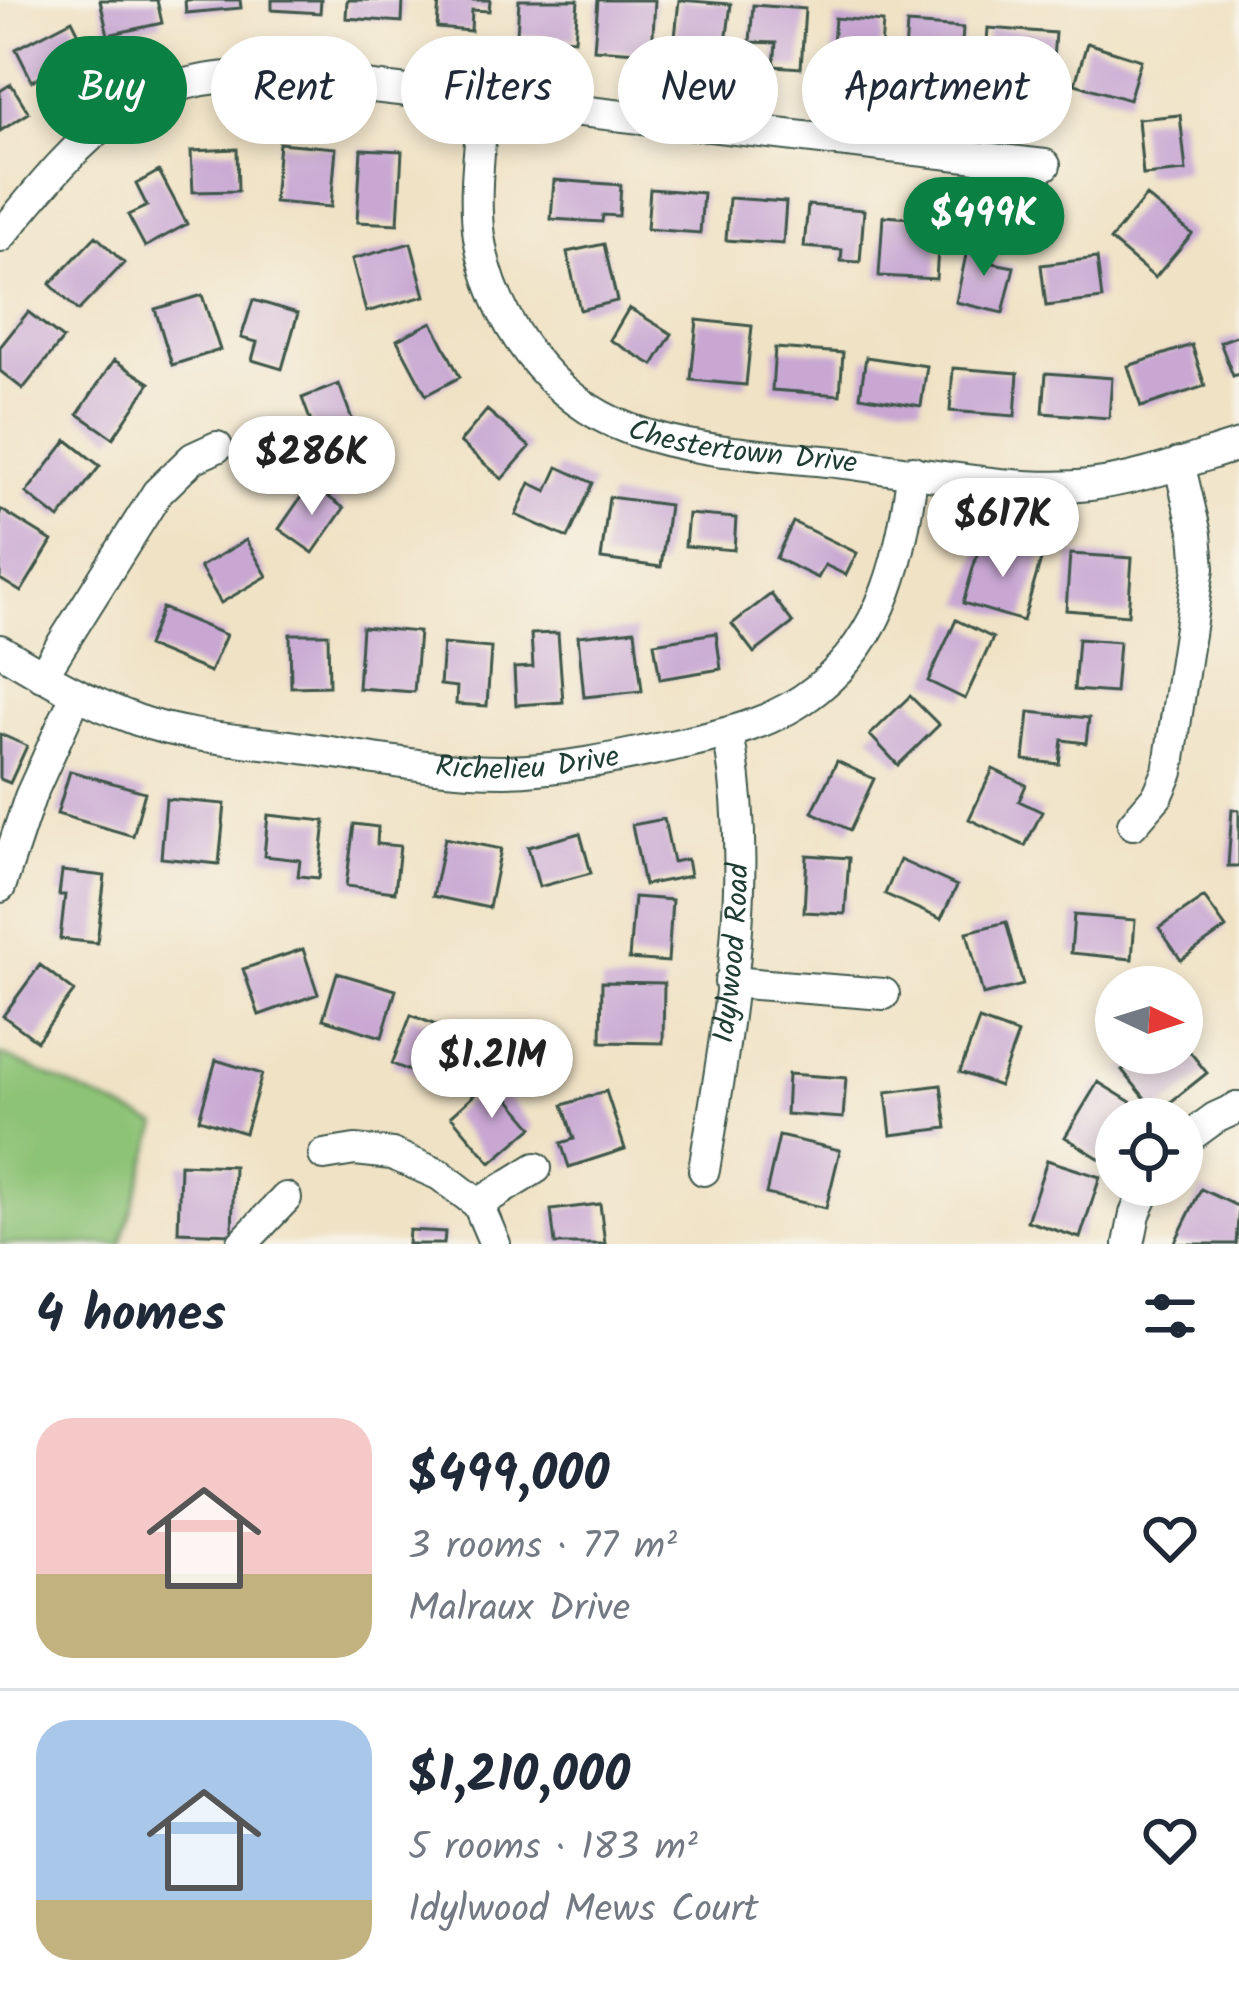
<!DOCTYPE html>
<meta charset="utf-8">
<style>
:root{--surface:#fff;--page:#f2f2f3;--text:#1f2937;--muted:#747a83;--line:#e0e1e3;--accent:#0b8043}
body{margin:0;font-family:Kalam,sans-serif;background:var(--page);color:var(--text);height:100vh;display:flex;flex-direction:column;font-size:45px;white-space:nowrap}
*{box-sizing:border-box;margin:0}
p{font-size:39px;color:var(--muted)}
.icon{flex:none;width:66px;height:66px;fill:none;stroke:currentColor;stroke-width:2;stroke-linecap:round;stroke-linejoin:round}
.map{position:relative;height:1244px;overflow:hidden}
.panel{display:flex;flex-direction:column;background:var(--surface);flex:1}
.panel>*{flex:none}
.banner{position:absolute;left:36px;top:36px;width:1167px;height:108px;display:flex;gap:24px}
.needle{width:78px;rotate:94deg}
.tools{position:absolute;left:1095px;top:966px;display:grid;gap:24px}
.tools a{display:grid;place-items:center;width:108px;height:108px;border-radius:50%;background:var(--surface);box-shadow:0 6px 18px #0003;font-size:60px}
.price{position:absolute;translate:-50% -102px;padding:0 27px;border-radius:42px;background:#fff;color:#222;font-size:39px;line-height:78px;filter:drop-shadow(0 3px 6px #0008)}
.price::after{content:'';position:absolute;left:50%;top:72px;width:36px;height:27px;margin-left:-18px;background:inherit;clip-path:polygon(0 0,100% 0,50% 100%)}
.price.current{background:var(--accent);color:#fff}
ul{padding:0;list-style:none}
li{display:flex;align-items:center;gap:36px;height:300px;padding:0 36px}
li+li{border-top:3px solid var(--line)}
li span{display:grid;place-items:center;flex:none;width:336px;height:240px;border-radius:36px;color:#555}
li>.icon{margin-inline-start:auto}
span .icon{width:144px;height:144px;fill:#fffc;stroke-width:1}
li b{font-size:51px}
h2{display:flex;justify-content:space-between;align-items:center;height:144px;padding:0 36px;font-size:51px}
.pill{padding:0 42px;border-radius:54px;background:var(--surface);box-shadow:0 6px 18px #0003;font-size:42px;line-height:108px}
.pill.current{background:var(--accent);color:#fff}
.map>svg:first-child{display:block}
</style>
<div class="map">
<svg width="1239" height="1244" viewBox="0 0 1239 1244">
<rect width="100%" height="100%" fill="#f7f3e8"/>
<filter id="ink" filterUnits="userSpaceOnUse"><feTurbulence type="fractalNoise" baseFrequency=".00833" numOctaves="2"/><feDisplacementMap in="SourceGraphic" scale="24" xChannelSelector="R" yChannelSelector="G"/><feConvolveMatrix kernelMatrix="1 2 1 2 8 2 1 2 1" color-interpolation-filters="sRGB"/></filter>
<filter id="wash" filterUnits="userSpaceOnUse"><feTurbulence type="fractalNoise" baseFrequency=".004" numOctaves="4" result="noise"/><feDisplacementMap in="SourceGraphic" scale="48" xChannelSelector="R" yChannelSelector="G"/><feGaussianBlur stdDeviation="2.7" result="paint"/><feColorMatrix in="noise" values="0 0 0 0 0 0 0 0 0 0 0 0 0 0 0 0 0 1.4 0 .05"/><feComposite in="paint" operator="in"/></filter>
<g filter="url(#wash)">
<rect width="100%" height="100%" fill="#f0e2c5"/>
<path fill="#8dc376" stroke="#568055" stroke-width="3" d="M0,1054l158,71 -37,119h-121z"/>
<g id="blocks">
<path fill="#c8a7d3" d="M100,0h57l5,23 -54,12z
M185,0h55l1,8 -55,5z
M272,0h49l-1,13 -48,-3z
M347,0h56l-1,22 -56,-4z
M439,0h51l-1,11 -17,-1 -1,21 -34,-3z
M519,0h59l-3,39 -58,-4z
M598,0h57l-3,53 -58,-4z
M679,0l52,4 -5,39 -10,-2 -2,20 -41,-5z
M753,5l52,4 -4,59 -27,-2 2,-23 -26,-1z
M835,18l48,4 -3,40 -48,-4z
M72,20l16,32 -56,29 -16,-32z
M907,24l56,4 -4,60 -56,-4z
M988,28l67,5 -3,40 -67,-4z
M1087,43l54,17 -12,40 -54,-16z
M11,84l18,29 -29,18v-40z
M1180,115l6,56 -43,4 -5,-56z
M279,143l57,5 -5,59 -57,-5z
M237,149l1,42 -45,1 -2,-41z
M361,149l41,2 -4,73 -41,-2z
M159,171l28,53 -42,23 -17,-32 19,-9 -11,-22z
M554,180l67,5 -2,31 -16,-1 -1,7 -51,-3z
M650,189l53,4 -3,40 -53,-4z
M1146,196l46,38 -37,44 -45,-38z
M729,198l57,4 -3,42 -57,-4z
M808,205l56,5 -4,52 -19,-1 1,-11 -38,-3z
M883,216l57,4 -4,59 -57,-3z
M96,236l28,27 -46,48 -28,-27z
M969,241l28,6 -4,16 21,4 -11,46 -47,-11z
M411,243l14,53 -59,16 -14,-53z
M604,244l13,57 -37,9 -13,-58z
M1097,258l5,41 -56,7 -5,-41z
M202,295l18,55 -48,15 -17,-56z
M253,300l45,13 -16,56 -30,-9 5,-18 -16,-4z
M629,308l43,26 -19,31 -43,-25z
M28,312l35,27 -40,50 -23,-18v-24z
M697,320l55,6 -6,59 -55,-5z
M432,322l28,55 -34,18 -29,-55z
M1239,335v39l-6,2 -13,-34z
M1192,345l13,41 -64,21 -13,-41z
M775,348l68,5 -3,42 -68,-5z
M866,357l61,9 -6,40 -61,-10z
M114,360l36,23 -37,55 -35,-24z
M953,368l65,5 -3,43 -65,-5z
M1046,373l66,5 -3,40 -66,-5z
M339,384l23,62 -37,14 -23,-62z
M487,410l43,37 -28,32 -42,-37z
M67,440l33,26 -41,53 -33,-26z
M558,467l35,16 -25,55 -52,-23 14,-32 17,8z
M310,484l34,24 -31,45 -34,-24z
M609,497l60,8 -8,62 -60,-8z
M0,509l52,32 -31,51 -21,-13z
M688,514l48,4 -2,32 -49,-4z
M793,522l64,31 -11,22 -21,-10 -7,13 -42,-20z
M246,540l21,36 -46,27 -21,-36z
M1002,541l41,12 -20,68 -60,-18 17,-59 19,6z
M1070,554l62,4 -4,57 -62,-5z
M771,594l22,29 -39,30 -22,-29z
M162,608l64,27 -16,37 -63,-26z
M956,620l37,18 -28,61 -37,-18z
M362,627l57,5 -5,60 -56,-4z
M635,630l7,61 -58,6 -6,-61z
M558,633l5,69 -47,3 -2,-37 19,-1 -2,-33z
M716,633l5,36 -61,10 -6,-36z
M290,634h38l1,52 -38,1z
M1078,639l41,3 -4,51 -41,-3z
M443,644l48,4 -4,58 -31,-2 1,-17 -17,-2z
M910,696l29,29 -41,40 -28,-30z
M1029,712l60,6 -3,25 -24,-3 -3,24 -35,-4z
M0,734l27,12 -17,37 -10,-4z
M837,761l37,18 -24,51 -38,-18z
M993,769l33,16 -7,16 23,11 -17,34 -56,-27z
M70,771l75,21 -12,44 -76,-22z
M166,799l59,5 -6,60 -58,-6z
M1232,809l7,1v56h-11z
M268,815l57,6 -6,57 -21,-2 2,-16 -36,-4z
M664,819l9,43 14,-3 3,17 -46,9 -12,-60z
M354,824l24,3 -1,17 23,2 -5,46 -49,-6z
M580,833l11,40 -52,14 -11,-40z
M445,838l56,11 -12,59 -56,-12z
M807,855l42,3 -4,56 -41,-2z
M900,860l57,26 -16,33 -56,-25z
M62,871l43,5 -8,67 -37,-4 5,-44h-6z
M634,897l38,3 -4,62 -39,-3z
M1204,897l22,31 -45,32 -22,-32z
M1074,915l61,5 -3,39 -61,-6z
M1006,922l17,63 -40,10 -16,-63z
M303,949l15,45 -59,21 -16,-46z
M40,965l34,26 -37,50 -34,-25z
M337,973l59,17 -14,47 -59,-18z
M602,982l62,1 -1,60 -62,-1z
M411,1015l62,25 -19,48 -62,-24z
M979,1020l39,14 -19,52 -39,-14z
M1182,1042l25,31 -50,40 -35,-43 21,-17h39z
M216,1060l46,14 -17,59 -46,-14z
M788,1074l58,4 -3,40 -57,-4z
M492,1079l41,48 -42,36 -40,-47z
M1098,1082l44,27 -6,10h-20v32l-8,13 -43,-27z
M941,1085l6,43 -56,7 -5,-43z
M606,1091l19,58 -56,18 -8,-24 13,-4 -11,-34z
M779,1136l61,14 -14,58 -60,-14z
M1047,1160l53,17 -20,61 -53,-17z
M180,1164l54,2 -2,68 -54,-2z
M1201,1189l38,18 -3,37h-62z
M600,1204l5,40h-50l-4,-34z
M409,1230l36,2 -1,12h-36z"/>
</g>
</g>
<g filter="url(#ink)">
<use href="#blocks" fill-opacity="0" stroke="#3e564a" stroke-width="3"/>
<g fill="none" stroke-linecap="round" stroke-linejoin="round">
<defs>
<g id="minor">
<path id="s1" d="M484,101c-4,45 -11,91 -5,136 13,83 70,162 150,192 67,25 146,26 216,34 74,9 171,30 245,22 51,-6 100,-25 149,-40"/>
<path d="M0,237c83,-102 135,-168 278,-161l767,89"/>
<path id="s2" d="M0,650c44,27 88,52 137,70 48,17 102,20 152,26 71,10 144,25 216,25 57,-1 115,-14 170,-26 52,-11 100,-22 142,-56 69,-55 84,-135 96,-218"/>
<path d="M42,676l115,-183 36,-35 24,-11"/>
<path d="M1133,824l25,-29 10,-23 31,-204 -3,-34 -17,-71"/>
<path d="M0,887l30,-90 46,-102"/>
<path d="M730,982l154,12"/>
<path d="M1182,1142l33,-24 24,-11"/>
<path d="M324,1155l31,-5 37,4 48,21 38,29 17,40"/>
<path id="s3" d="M704,1170c23,-140 52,-296 24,-436"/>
<path d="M478,1204l58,-36"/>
<path d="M242,1244l44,-46"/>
<path d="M1129,1244l6,-30 13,-29"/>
</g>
</defs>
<use href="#minor" stroke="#3e564a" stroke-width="34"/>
<use href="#minor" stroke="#fff" stroke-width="30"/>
</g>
</g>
<g text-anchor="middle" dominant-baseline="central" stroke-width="9" stroke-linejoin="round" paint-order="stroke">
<g font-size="30" fill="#1f3d34" stroke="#f7f3e8">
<text stroke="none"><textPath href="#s1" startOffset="507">Chestertown Drive</textPath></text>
<text stroke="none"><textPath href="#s2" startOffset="549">Richelieu Drive</textPath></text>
<text stroke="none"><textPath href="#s3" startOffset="219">Idylwood Road</textPath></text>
</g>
</g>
</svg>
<div class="tools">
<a><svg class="needle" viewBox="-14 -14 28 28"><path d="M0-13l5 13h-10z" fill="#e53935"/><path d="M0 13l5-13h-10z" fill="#747a83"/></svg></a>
<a><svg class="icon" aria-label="locate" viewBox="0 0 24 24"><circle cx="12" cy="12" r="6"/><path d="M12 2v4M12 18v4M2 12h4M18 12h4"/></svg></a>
</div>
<b class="price current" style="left:984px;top:279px">$499K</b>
<b class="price" style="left:312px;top:518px">$286K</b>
<b class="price" style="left:1003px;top:580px">$617K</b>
<b class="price" style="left:492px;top:1121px">$1.21M</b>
<div class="banner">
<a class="pill current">Buy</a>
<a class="pill">Rent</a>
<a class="pill">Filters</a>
<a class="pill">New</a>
<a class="pill">Apartment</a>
</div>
</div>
<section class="panel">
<h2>4 homes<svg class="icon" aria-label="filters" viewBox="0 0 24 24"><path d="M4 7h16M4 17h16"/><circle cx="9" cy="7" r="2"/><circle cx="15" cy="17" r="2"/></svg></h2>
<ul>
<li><span style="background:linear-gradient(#f6c9c9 65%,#c2b280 0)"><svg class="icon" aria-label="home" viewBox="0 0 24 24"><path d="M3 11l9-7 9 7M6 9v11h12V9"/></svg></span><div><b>$499,000</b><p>3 rooms · 77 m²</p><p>Malraux Drive</p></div><svg class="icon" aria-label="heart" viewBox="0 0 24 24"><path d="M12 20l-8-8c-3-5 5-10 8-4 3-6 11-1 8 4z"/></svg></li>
<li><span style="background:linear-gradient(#a9c7e8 75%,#c2b280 0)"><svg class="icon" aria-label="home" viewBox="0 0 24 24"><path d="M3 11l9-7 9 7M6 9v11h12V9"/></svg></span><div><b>$1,210,000</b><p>5 rooms · 183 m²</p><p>Idylwood Mews Court</p></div><svg class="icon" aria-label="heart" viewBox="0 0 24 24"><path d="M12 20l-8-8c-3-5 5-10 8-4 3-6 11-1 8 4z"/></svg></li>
</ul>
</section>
